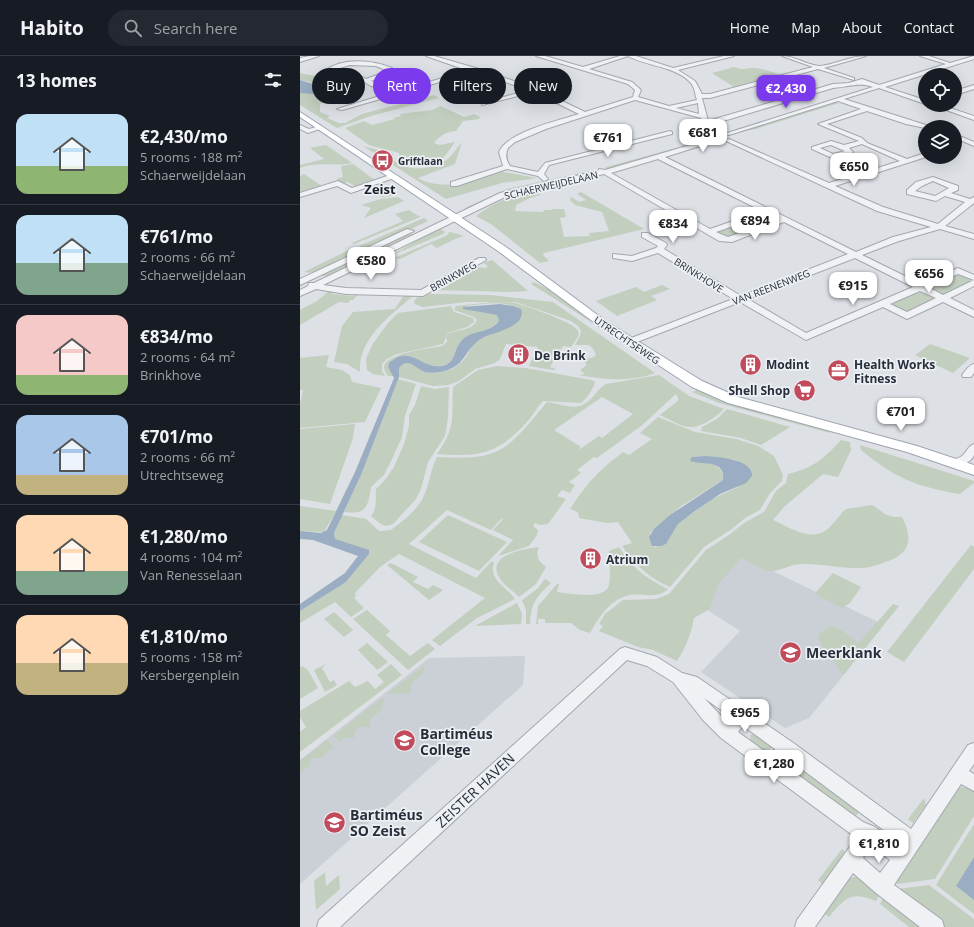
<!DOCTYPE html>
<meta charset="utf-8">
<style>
:root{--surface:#171b24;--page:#242831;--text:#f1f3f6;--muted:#9ea1a6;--line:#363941;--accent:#7c3aed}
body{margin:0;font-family:"Open Sans",sans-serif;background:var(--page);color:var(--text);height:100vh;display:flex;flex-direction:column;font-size:15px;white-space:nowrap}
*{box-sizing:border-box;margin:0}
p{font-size:13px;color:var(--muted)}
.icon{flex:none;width:22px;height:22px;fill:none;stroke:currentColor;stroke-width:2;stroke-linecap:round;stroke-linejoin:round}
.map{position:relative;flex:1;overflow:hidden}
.drawer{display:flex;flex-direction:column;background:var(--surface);width:300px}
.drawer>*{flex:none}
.top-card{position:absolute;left:12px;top:12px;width:380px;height:36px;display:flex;gap:8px}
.fabs{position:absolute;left:618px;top:12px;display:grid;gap:8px}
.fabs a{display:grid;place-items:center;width:44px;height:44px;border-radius:50%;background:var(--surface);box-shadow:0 4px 16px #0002;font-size:20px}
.price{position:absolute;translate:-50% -34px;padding:0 9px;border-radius:8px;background:#fff;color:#222;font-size:13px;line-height:26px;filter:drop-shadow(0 1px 2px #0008)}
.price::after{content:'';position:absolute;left:50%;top:24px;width:12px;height:9px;margin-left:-6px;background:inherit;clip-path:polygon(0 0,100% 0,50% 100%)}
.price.active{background:var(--accent);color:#fff}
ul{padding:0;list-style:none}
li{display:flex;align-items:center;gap:12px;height:100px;padding:0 16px}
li+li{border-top:1px solid var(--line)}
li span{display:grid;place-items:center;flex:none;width:112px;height:80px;border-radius:12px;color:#555}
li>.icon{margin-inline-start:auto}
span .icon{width:48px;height:48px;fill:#fffc;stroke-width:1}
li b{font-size:17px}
h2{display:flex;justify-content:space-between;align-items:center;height:48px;padding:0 16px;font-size:17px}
.pill{padding:0 14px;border-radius:18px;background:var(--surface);box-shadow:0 4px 16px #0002;font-size:14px;line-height:36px}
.pill.active{background:var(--accent);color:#fff}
header{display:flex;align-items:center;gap:24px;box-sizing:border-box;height:56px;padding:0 20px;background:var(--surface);border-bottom:1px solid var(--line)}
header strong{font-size:19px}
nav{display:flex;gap:22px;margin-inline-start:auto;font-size:14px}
.search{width:280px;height:36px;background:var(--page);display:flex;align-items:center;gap:10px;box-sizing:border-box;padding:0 14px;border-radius:22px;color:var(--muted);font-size:15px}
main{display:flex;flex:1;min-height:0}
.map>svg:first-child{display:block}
</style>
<header>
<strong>Habito</strong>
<div class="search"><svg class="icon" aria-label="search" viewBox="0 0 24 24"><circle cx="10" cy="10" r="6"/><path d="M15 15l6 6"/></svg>Search here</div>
<nav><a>Home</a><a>Map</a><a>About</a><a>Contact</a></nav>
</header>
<main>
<section class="drawer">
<h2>13 homes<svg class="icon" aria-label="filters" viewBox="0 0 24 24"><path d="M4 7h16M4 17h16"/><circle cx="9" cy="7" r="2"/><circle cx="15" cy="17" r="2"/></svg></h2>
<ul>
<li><span style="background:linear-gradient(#bfe0f5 65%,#8fb573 0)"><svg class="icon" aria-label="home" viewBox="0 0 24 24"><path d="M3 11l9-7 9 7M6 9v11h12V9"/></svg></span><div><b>€2,430/mo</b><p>5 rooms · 188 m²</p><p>Schaerweijdelaan</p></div></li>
<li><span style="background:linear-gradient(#bfe0f5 60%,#7fa58c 0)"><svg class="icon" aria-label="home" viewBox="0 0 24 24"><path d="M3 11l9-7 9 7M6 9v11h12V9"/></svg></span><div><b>€761/mo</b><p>2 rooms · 66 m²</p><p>Schaerweijdelaan</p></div></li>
<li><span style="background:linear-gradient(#f6c9c9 75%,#8fb573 0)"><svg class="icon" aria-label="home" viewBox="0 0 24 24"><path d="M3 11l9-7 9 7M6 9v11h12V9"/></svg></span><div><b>€834/mo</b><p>2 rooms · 64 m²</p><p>Brinkhove</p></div></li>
<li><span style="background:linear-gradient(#a9c7e8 75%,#c2b280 0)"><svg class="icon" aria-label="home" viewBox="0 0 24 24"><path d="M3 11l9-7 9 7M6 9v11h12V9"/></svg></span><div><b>€701/mo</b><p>2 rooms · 66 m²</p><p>Utrechtseweg</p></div></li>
<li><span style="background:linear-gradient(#ffd9b3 70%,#7fa58c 0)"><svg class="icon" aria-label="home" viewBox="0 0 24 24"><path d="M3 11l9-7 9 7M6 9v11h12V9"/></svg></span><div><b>€1,280/mo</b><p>4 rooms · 104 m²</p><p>Van Renesselaan</p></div></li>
<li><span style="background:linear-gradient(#ffd9b3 60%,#c2b280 0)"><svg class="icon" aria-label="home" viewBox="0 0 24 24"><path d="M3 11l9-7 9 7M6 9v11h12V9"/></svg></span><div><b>€1,810/mo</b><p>5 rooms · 158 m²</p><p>Kersbergenplein</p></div></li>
</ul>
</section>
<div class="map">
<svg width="674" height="871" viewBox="0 0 674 871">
<rect width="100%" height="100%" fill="#dde0e5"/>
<path fill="#cbcfd6" d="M436,497l148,72 -75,93 -24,10 -84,-56 39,-41 -50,-32z
M225,600l-2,29 -223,199v-124l129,-102z"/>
<path fill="#c2cebe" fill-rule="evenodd" d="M434,11c12,4 10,1 19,1 9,0 19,4 28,7l-47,12 -22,-14z
M0,17l9,2 25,2 -9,7 10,5 23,3 -38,12v8l10,4 -3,2 12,5h6l17,-9 72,-19 5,3 -68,18 -34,12 -37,-23v-12h20v-5l-10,-6 -10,-2z
M533,45l6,2 -83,26 -19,3z
M141,50l23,11 10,-3 6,3 -1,2 -16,2 -7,10c-9,0 -17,5 -22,12l6,2 15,-3c-4,5 -7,11 -12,16 -12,10 -31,10 -43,1l-1,-6 -30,-8 -24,-17 19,-7 8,4 23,-6 -2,-1 8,-2 -1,-2 32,-4z
M402,85l-92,28h-4v-2z
M162,86l-7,22 -37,14c11,7 23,6 35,7l45,-14 39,7 -35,5 -56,16 -83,-53 30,8v6c15,13 44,10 57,-3 5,-5 8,-11 12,-15z
M26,89l26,18c-18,4 -34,-2 -52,5v-3l24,-6 -14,-11z
M53,108l23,17 -18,7 -10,-6 -5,2 -7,-5 7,-2 -2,-11z
M290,115l3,2 -73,17 -52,20 -3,-2 42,-19z
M4,118l18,12 -22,6v-16z
M79,127l15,12c-9,3 -18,2 -25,-5l-1,-4z
M236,134l4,2v3l-10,3 -14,7 -1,6 28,1 1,-2h7l1,-1h12l2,8 -6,1 4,19 26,-1 -1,-3 20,-2 -7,-19 -27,-7 -5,-5 1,-3 8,5 7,-2 -9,-6 4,-2 63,37 -100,24 -1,2 6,6 -9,2 -49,-39 -15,-8c21,-16 35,-20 60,-26z
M98,141l6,4 -40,17 7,-10 -10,-3 20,-6z
M109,154l8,5 -13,6 14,-6 2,2 -66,27 -2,-1 51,-22 -8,-7z
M466,157l11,7c-13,5 -47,22 -59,14v-3z
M124,162l4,3 -55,26 -8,1 -6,-2z
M139,172l6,4 -2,2 -53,22z
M150,176l14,4 -9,3 -18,9 -6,-4 -31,15 -6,-1 52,-22z
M109,177l5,2 -85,42 -12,-3z
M55,191l3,3 -1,2 -43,21 -10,-1z
M192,204l36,31 -17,1 -77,-2 40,-23 12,1 2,-2 -5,-3z
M657,218l17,6 -1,1 -28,14 -16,-8z
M234,226l14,7 48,36 -65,-41z
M362,229l8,4 -19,7 6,4 -40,16 -21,-15 40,-14 8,5z
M619,234l17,8 -27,14 -16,-5 -3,-4z
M29,235h5l-2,3 21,2 3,-3 2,1 -5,6h-3l-2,3 -9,-1 -39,23v-15l17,-9z
M130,238l61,1 62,7 102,71c-24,9 -51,7 -76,2l6,-1 -5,-4 7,-5 -4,-5 11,-3 2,-2 -2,-5 -5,-5h-14l5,-9 1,-5 -3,-5 -7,-5 -55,-19h-50l-43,5 -8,-3 -1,-3 6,-6z
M104,239h10c-23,20 -56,43 -54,77l-13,-8 -13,-2 8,-36 11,-14 42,-3z
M193,246c7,0 15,0 22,1 9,2 61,20 63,28 2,6 -4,11 -7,16l-8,-1 -13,21 6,2 -3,1 -24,-4 9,-19 -32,-3 -6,15 -5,4 -20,6 -16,12 -11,4 -15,1 -34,-9v-9c10,-14 23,6 35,5 15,-1 27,-7 34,-19 2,-4 4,-9 8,-12 14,-10 35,-11 46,-25v-5c-14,-14 -39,-7 -56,-6l4,4 27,5 2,6c-7,10 -23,11 -33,16 -12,6 -8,24 -22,28 -20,6 -27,-16 -52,-5l-3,9 5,7h-6c-1,-2 -4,-6 -4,-8 -2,-14 47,-20 58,-22l5,-4c0,-2 -1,-4 0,-6 2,-7 25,-3 30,-16l-3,-3 -20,-7 2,-4z
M151,250l3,6 19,6 1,4 -7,5 -19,6 -5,11 -46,10 -10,5 -5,5v7l3,5 -12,-2 -6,-4 -1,-11 6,-14 16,-22 10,-10z
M630,288l40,14 -17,15 -38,-18z
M29,299l-3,12 16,3 8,5 2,7 29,6 -16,34 -65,6v-24l3,-14h-3v-32z
M197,310l28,2 66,12 4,2c-2,8 -8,16 -14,21l-38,-2c-6,6 -10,15 -17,22 -30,32 -46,34 -89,31 20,-28 14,-36 16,-67l25,-17z
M359,319l30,21 35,13c-7,7 -23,19 -34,18 -9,0 -21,-8 -30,-12l19,-15 -3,-6 -35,32 -44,32 -3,-1 -17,13 4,3 -12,9 6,3 -5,8 -8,-3 -5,6 9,3 -18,25 -8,1 -5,-2 -2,3 5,4 -1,5 -8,11 -31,10 15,-16 -20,-10 10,-11h-2l-10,11 -44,-20 -38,34 67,34 16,-17 2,2c-6,17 13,24 21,36l-38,19 -37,28 -8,-6 53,-42 -86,-44 -19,13 -25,26 1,3 -2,2 10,10 -13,9 -16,-15 -35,21v-12l46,-29 23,-28 -34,-15 -1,-6 8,-18 24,4 13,12 12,-1c12,-9 29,-22 34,-37 5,-12 6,-24 12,-36 65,4 70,-7 110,-55 16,2 30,11 44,-3 5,-5 8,-11 15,-15zM302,341l31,17 -31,24 -3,-2 -19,13 -1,-1 2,-1 -27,-17z
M98,323l18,5 -11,32 -3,21 -9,20 -9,18 -13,12c-3,19 -4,28 -27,25l17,-37z
M121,330l14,3 14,-2 -1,31 -3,18 -17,26 -7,27 -5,10 -23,25c-10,5 -14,-2 -22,-8 7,-8 4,-18 5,-27l9,-9 9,-13 10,-23 5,-18v-11l6,-10z
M397,334l129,39 4,4 -111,-30 -27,-11z
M427,353l63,18 -29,18 -20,-7 -40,-7 1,-4 15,-8z
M358,361l37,15 41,7 22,7 16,10 9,19 -1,6 -12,12 -10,17 -15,8 -13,11 -28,18 -34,40c-21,-9 -35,-22 -48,-41l10,-3 -14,-21 -11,1 -28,-5 -1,-6 -8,-3c18,-27 27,-37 53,-57l6,3 23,-16 -12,-6zM406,400l30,4 15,12 -13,15 -26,12 -34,25 -12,20 -12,3 -4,-14 31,-27 42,-26c2,-17 -20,-19 -31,-23z
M55,368l-2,14 -23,66 -30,-5v-70z
M541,384l9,2 1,8 -13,27 -15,-3 -39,33 -11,13c18,8 40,24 57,7 6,-6 10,-13 16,-18l26,-4c12,7 13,13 30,12 12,24 8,37 -19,46 -7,2 -14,5 -21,5 -20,1 -41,-5 -61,-4 -13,0 -23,10 -35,6 -9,-2 -17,-9 -25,-12l-23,27 -8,24 -16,9c-3,16 -8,29 -17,43l-24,-11 -15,-3 -39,-16 4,-5 -4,-2 6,-10 18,-14 33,-1 13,-5 37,-44 23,-15 15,-12 20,-11 12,-21 10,-8 2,-9c26,-6 35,-15 53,-34z
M560,389l114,36v2l-14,11c-43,-7 -65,-16 -99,-44z
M0,450l36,5 -12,21 -24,-1z
M148,459l59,27 -28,29 -60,-29z
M671,489l3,2v22l-70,93 -17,-10z
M239,491c-4,9 0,15 7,20l-10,17 -17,13c-6,-7 -16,-12 -20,-20 -13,-23 26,-28 40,-30z
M319,491c14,21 26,31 49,42 -13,12 -27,2 -42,7 -16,4 -29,24 -36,37l-10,-3 -9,-7h-26v-4h-7v5h-2l2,-18 19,-22h2l-2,8c12,1 49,9 52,-7 2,-11 0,-24 0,-34z
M91,507l27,14 -5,5 15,7 5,-4 10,5 -14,10 -42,-35z
M533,517l28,14 -11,16 -8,5 -24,-12 -2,-4z
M245,523l6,4c-15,14 -20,20 -21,41h-4v-14l-4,-10 15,-11z
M217,547l5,11 -1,10 -46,2z
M593,548l6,2 -56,69 -25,-36 2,-6 10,-7 8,2 21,15z
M67,554l23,21 -4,4 24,21 18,-13 7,6 -27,21 -55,-51z
M34,556l19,18 -9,7 -20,-18z
M67,587l21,19 -11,8 -19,-20z
M26,608l-4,4 8,14 4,-2 3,5 -12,7 -11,-22z
M91,608l11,11 -102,77v-20l6,-5 -6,-10v-6l49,-30 6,6 13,-6 7,8 9,-7 -7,-7z
M125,609l-2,9 -10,7 -3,12 -23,1z
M2,610l6,4 10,18 -18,11v-31z
M82,642h2l-3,12 -11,9v8h-9v-1l-6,4 -1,8h-9l-5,4 -7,-6z
M454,677l18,12 -1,4 -7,1 -13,-9 -1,-6z
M27,684l7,7 -14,11h-9l-2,8 -9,7v-12z
M486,700l75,53 -6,8 -72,-53 -1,-2z
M661,731l13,3v26l-39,63 -38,5 1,-5 59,-90z
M624,742l2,7 -13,18 -5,-4z
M674,768v33l-18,29 18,14v14l-38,-29z
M542,793l4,3 -22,32h-2l-4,-4z
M25,816l1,14 13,-11 1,14 -24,21 -2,-29z
M558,820l23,16 -5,9c-24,-10 -31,-4 -47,16l-5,-4 25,-35z
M629,829l45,34v8h-32l-44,-38z
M585,839l8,6 1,6 26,20h-11l-29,-23z"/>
<path fill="#9aadc2" d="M0,24l13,4 9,8 -9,2 -13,-1z
M200,248l13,2 8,3c7,17 -26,23 -37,28 -21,11 -16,30 -44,35 -5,1 -10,1 -15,0 -9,-3 -17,-16 -26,-4v9l-38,98 -27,58 1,6 34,11v4l-23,28 -46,29v-7l45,-31 13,-17 -45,-16 -13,-1v-8l21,2 6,-3 28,-58 39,-94 -6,-11 1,-4c22,-19 32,6 52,3 16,-2 12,-18 22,-27 10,-9 28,-6 36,-18l-2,-6 -34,-6v-2z
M406,400c12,1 47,3 46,20l-6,7 -26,11 -25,17 -17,13 -12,20 -5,2h-9l-3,-9 5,-8 16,-14 53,-35c3,-21 -22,-15 -33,-19l2,-4z
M674,801v43l-18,-14z"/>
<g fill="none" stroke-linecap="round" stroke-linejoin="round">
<defs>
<path id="minor" d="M10,0h9l-19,6v-4z
M126,0h8l45,13 58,20 48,23 48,-15 2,-7 -7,-6 -92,-28h9l38,11 37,-11h16l37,12 51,-12h10l-56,14 17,11 7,13h8l103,-27 -31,-11c13,0 25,9 37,10 12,0 31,-10 47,-10l-42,12 30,10v2l-36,-11 -108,29h-8l6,23 125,-37 16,-1 13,-4 17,6 67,-21 -26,-8h9l21,7 24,-7v3l-89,28 40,13v4l-46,-16 -35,11 88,28 -7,1 -19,-4 -39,-13 -40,13 35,14 5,5 40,16 18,-6 1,4 -91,29 48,21 55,17 27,-22 -20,-6 -9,5 -29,-7v-4l9,-8 17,-5 25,9v4l-7,3 19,6 4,-2v6l-29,23 29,8v5l-34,-10 -41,12 -37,14 59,29 37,-16 16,7v11l-24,12 24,12v7l-31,-15 -36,17 -24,-12 -77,33 -66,-38 -108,42h-6l-2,-2 2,-2 107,-41 -75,-46 -26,8 -19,-3v-4l19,2 24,-8 2,-2 -16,-9v-4h6l18,10 1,2 -3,4 77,47 107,-42 -64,-32 -52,20 -13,-1 -115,-67 -99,23 -182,88 23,3 75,2 58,-32h6l1,2 -63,36 -77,-2 -30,-5 -16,7v-6l8,-4 1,-3h5l186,-90 98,-22 1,-2 6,1 109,-32 3,2 -1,1 -51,16 191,95 37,-15 38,-10 -54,-16 -153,-71 5,-1 100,44 71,-22 -38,-17 -13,4 4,4 -1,1 -20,5 -20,-9v-2l19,-6 13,4 15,-4 -41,-17 43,-15 -23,-8 -109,34 -5,-1 149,-47c-14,-5 -25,0 -40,1l-123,37 7,8 -3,2 -8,-6 -5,-11 -66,-18 -89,29 -31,13 -7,6c-3,7 -2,12 2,18l28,6 7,-9 125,-32 2,1v2l-123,31 -5,9 4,5 -4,2 -6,-5 -31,-7 -50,17h-6v-4l52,-16 -4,-14c8,-20 61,-32 80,-38l-45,-22 -52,13v-2l47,-13 -54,-18 -133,38 -5,-1 56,-17 -11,-4 -11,-2 -16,-9 -30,-6c17,-14 48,-11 67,-3l1,5 -22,8 28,9 70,-19zM328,0c17,10 48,10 63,27 4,5 4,12 6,17l-28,6 -31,-9 3,-7 -9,-8 -43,-13zM50,9l26,1 12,5 -22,8 -7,-4 -26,-5zM398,47l1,11 -23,-6zM531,89l14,6 -12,3 -13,-6zM358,103l104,52 -52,18 -99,-56zM633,125l16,7 -14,8 -20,-5 7,-5zM468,158l10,5 -50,18 -12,-5zM555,202l58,29 -107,46 -58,-34zM658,218l16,6 -31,15 -15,-8zM620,235l16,7 -29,14 -17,-8z
M674,29v4l-19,6v-4z
M632,49h9l33,11v4z
M0,69l9,4 11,-3 3,2 -15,5 -8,-4z
M655,78l19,8v4l-19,-8z
M90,119l7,2 -46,16 -14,-7 -37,11v-4l38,-12 14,7z
M107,173l7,2 -114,54v-6z
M674,308v9l-3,4h-8l-1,-2c3,-4 7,-10 12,-11z
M674,388c0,3 0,8 0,11 -2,7 -15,13 -22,11l-2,-3c3,-4 7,-4 12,-7 5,-4 6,-10 12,-12z
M325,591l32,10 25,16 15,4 95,65 119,87 57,-84 6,-2v21l-5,7 5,3v17l-13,-7 -67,101 48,35 2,7h-24l-44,-34 -23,-20 -38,54h-20l2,-7 54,-75v-11l-130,-96 -18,-18 -30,-38 -26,-16 -20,-6 -287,267h-23l2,-7 301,-271zM404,642l27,19 -4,5zM443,670l32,23 -5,6 -32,-23zM487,702l114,85 -2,3 -24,-19 -12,-5 -80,-58zM569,788l21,16 -10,13 -17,-15z"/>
<path id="major" d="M0,56l206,135 101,75 95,59 36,16 179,49 57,19v10l-67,-23 -179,-49 -36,-16 -93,-61 -101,-75 -198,-134z"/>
</defs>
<use href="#minor" stroke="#a3a7ae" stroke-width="2"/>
<use href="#major" stroke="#9da4b0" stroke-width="2"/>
<use href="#minor" fill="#eff1f4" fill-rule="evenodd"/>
<use href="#major" fill="#fff" fill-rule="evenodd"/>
</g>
<defs>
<symbol id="bus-disc" viewBox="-11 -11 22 22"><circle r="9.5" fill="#c14b5b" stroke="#eceff3"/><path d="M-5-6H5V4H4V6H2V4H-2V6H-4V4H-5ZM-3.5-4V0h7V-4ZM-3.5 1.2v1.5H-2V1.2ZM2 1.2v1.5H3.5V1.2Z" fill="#fff"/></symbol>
<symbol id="building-disc" viewBox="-11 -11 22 22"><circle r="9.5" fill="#c14b5b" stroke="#eceff3"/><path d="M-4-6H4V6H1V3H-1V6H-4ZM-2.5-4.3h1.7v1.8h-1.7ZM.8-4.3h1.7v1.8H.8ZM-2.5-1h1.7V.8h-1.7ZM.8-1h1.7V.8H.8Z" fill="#fff"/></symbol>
<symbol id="office-disc" viewBox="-11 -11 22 22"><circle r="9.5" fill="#c14b5b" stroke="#eceff3"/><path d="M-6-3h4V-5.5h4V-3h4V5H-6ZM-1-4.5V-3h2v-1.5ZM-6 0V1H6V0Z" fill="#fff"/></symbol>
<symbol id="supermarket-disc" viewBox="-11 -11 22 22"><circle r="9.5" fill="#c14b5b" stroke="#eceff3"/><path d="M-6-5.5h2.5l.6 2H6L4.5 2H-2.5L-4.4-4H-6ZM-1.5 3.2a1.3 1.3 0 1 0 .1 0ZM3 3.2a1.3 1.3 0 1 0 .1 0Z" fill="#fff"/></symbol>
<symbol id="school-disc" viewBox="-11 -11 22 22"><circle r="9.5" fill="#c14b5b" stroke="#eceff3"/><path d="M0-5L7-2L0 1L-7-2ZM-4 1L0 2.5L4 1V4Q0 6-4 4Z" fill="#fff"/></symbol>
<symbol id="university-disc" viewBox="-11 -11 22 22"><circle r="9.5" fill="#c14b5b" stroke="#eceff3"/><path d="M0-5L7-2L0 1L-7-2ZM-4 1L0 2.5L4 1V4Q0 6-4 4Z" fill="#fff"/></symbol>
</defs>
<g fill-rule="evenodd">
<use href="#bus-disc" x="70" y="92" width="25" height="25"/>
<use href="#building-disc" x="206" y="286" width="25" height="25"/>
<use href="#building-disc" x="438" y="296" width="25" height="25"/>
<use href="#office-disc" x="526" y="302" width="25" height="25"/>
<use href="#supermarket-disc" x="492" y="322" width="25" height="25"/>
<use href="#building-disc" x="278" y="490" width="25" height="25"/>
<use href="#school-disc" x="478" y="584" width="25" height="25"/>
<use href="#university-disc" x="92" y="672" width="25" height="25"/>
<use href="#school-disc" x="22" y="754" width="25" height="25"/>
</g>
<g text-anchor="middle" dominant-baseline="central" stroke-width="3.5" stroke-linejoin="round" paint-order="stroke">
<g font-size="10" font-weight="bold" fill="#282e3a" stroke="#eceff3" text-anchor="start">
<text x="98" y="105">Griftlaan</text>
</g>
<g font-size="10" fill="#282e3a" stroke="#eceff3">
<text transform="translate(251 129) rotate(-13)">SCHAERWEIJDELAAN</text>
<text transform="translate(399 219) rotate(32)">BRINKHOVE</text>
<text transform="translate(153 220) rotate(-29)">BRINKWEG</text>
<text transform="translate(471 231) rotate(-21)">VAN REENENWEG</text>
<text transform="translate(327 284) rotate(34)">UTRECHTSEWEG</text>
</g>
<g font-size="12" font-weight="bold" fill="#282e3a" stroke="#eceff3" text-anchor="start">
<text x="234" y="299">De Brink</text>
<text x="466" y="308">Modint</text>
<text x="554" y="308">Health Works<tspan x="554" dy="14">Fitness</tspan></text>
<text x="490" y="334" text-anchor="end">Shell Shop</text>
<text x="306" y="503">Atrium</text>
</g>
<g font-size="13" font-weight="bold" fill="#1a1f2b" stroke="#eceff3">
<text x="80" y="133">Zeist</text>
</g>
<g font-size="14" font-weight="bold" fill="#282e3a" stroke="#eceff3" text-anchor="start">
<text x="506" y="596">Meerklank</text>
<text x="120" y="677">Bartiméus<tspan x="120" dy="16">College</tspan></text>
<text x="50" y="758">Bartiméus<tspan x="50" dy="16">SO Zeist</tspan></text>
</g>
<g font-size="14" fill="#282e3a" stroke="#eceff3">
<text transform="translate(175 734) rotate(-43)">ZEISTER HAVEN</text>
</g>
</g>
</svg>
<div class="fabs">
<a><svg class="icon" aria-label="locate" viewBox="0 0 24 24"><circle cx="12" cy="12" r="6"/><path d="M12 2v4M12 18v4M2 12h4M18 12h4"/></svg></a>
<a><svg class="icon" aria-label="layers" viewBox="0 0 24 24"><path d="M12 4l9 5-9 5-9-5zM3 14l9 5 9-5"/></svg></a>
</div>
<b class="price active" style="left:486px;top:53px">€2,430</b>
<b class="price" style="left:403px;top:97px">€681</b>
<b class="price" style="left:308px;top:102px">€761</b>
<b class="price" style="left:554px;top:131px">€650</b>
<b class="price" style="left:455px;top:185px">€894</b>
<b class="price" style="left:373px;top:188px">€834</b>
<b class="price" style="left:71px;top:225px">€580</b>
<b class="price" style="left:629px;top:238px">€656</b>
<b class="price" style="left:553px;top:250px">€915</b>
<b class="price" style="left:601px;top:376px">€701</b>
<b class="price" style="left:445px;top:677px">€965</b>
<b class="price" style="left:474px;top:728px">€1,280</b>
<b class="price" style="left:579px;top:808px">€1,810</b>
<div class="top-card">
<a class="pill">Buy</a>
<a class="pill active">Rent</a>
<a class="pill">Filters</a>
<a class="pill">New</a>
</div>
</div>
</main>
